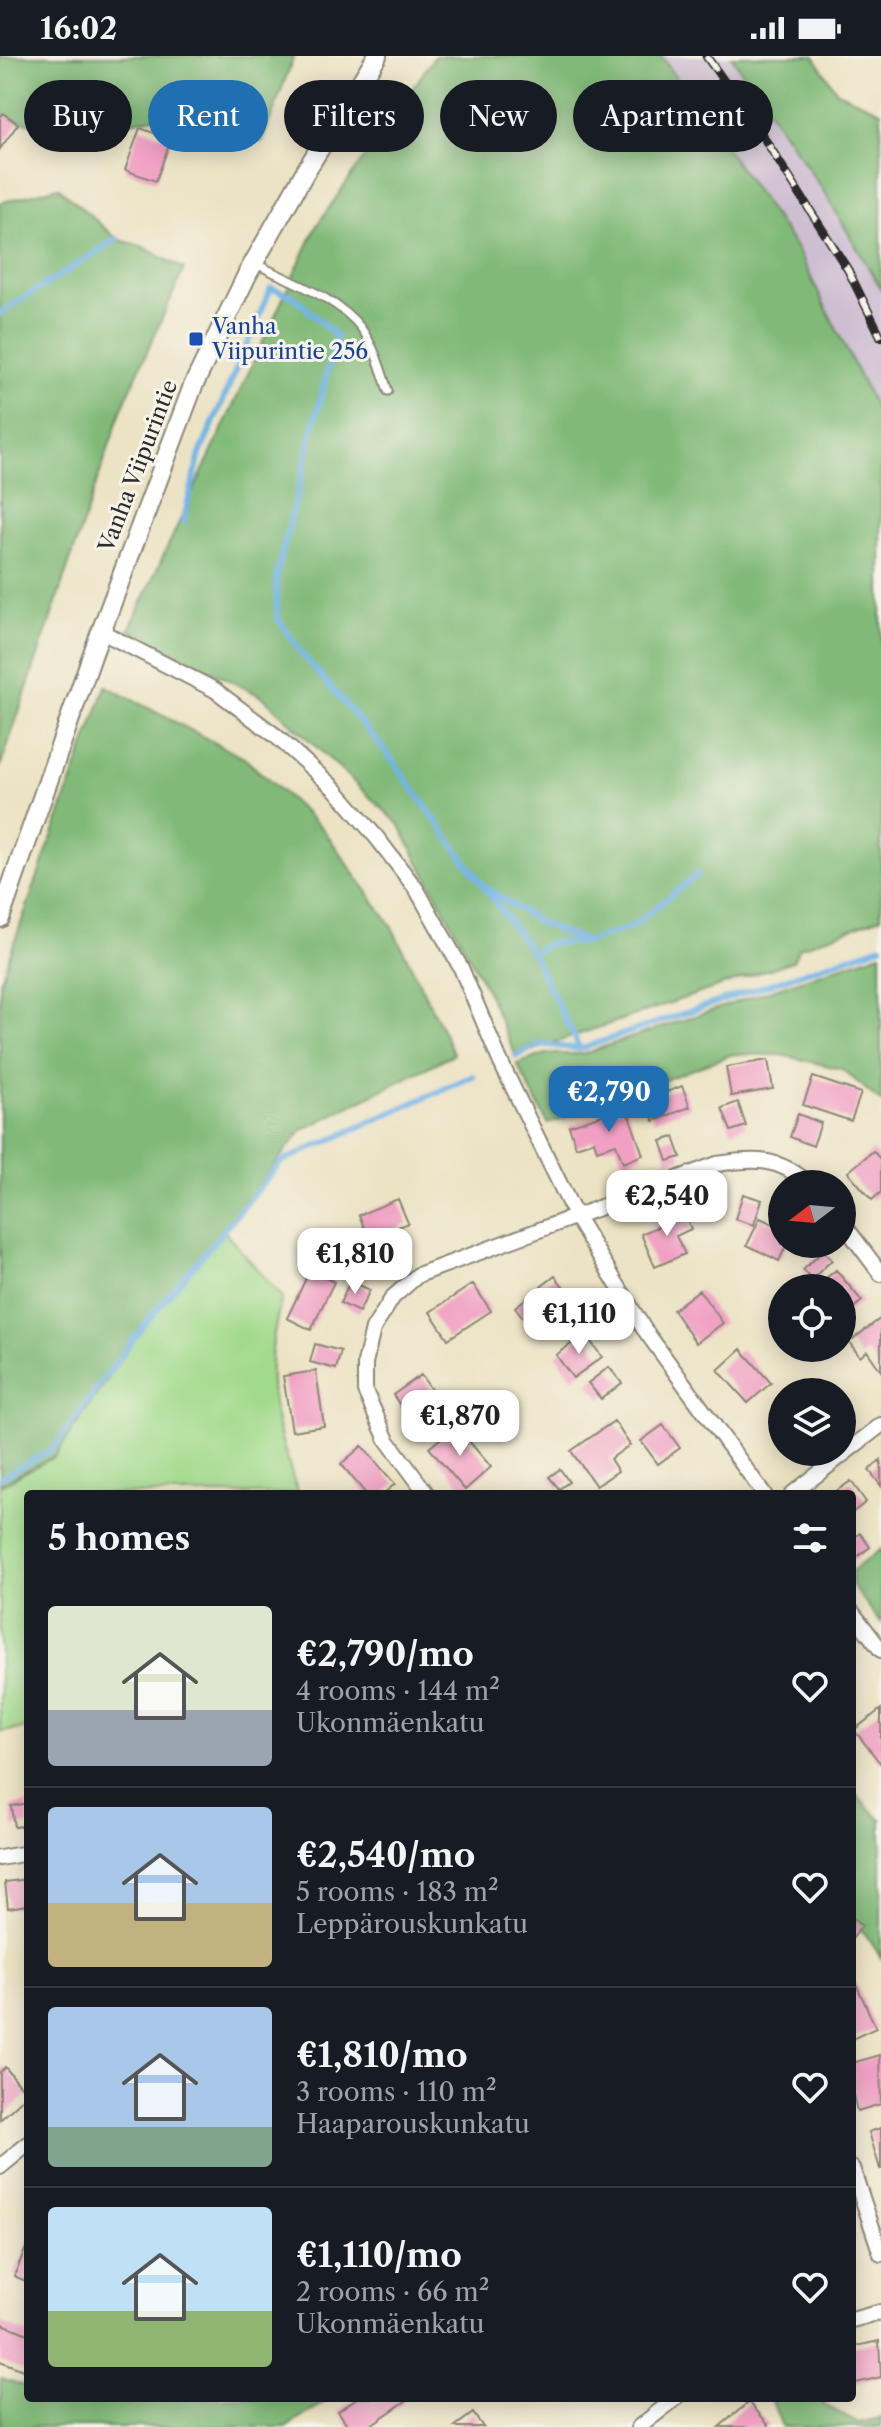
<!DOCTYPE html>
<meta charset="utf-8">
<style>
:root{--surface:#171b24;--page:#20242c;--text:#f1f3f6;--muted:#9ea1a6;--line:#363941;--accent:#1f6fb2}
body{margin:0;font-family:"Libre Caslon Text",serif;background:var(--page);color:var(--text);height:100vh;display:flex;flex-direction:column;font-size:30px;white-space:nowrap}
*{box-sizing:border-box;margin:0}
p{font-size:26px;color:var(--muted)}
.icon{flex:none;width:44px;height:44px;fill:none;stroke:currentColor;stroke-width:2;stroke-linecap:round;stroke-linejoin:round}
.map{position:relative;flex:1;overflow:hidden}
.side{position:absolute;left:24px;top:1434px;width:832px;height:912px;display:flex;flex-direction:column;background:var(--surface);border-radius:8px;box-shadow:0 4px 20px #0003}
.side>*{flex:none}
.guide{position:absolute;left:24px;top:24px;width:834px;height:72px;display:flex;gap:16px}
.needle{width:52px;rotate:254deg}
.tools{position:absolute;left:768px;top:1114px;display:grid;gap:16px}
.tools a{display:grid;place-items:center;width:88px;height:88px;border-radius:50%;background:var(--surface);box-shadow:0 4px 20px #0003;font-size:40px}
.price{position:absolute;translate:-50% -68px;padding:0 18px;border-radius:16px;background:#fff;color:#222;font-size:26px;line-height:52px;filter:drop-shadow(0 2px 4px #0008)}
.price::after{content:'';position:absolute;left:50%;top:48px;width:24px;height:18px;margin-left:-12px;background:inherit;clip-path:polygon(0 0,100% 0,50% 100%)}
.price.selected{background:var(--accent);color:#fff}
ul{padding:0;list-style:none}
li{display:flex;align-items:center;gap:24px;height:200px;padding:0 24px}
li+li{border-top:2px solid var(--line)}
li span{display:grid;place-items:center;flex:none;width:224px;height:160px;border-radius:8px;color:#555}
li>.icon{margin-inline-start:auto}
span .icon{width:96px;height:96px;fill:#fffc;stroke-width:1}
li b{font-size:34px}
h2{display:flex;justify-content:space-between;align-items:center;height:96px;padding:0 24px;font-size:34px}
.chip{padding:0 28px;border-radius:36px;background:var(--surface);box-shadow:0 4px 20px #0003;font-size:28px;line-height:72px}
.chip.selected{background:var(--accent);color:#fff}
.status{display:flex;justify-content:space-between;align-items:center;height:56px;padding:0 40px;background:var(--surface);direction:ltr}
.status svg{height:22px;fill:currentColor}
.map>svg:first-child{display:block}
</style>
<div class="status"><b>16:02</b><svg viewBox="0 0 49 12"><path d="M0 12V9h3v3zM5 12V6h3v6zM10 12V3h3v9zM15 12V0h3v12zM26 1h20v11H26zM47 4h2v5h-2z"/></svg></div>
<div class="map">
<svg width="881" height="2371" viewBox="0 0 881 2371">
<rect width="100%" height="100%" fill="#f7f3e8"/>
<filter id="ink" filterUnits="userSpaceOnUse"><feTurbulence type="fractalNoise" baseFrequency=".0125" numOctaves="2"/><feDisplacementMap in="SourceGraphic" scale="16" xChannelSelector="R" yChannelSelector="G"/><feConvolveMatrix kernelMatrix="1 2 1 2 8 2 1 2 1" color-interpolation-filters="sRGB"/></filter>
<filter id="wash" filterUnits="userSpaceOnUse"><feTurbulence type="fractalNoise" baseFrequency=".006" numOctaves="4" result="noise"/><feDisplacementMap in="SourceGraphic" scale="32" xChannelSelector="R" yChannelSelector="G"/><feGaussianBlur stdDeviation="1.8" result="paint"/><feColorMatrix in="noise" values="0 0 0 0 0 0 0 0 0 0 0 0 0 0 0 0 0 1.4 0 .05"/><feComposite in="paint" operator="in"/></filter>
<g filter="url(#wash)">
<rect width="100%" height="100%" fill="#ece3c4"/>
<path fill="#cebed1" d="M661,0h70l94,137 56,96v131l-84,-171z"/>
<path fill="#a2da8c" stroke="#66825c" stroke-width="2" d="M223,1174l59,68c-23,81 -8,119 16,196h-270v234l-28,4v-246l55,-30 118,-179z"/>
<path fill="#81ba78" stroke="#567252" stroke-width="2" d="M0,0h294l-32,86 -83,-30 -107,22 -72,-18z
M435,0h226l136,193 84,171v497l-82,31 -6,13 -277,95 -30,-67 -87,-165 -136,-127 -134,-67 188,-405z
M731,0h83l23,36 44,19v178l-56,-96z
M58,131l59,52 24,7 43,23 -62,139 -122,360v-565z
M106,630l138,72 79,71 69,98 62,127 -152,76 -79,100 -72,85 -96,141 -55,28v-502z
M881,897v149l-39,-33 -60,-14 -49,-1 -185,70 -31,-60 29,-10h37z
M881,1493v74l-29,-38v-14z
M852,1734l29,30v138l-10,-16 -19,-21z
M1,2322l27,9v11h31l15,5 4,-5h253l-44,29h-285l-2,-2z
M771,2342h50l2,6 34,19 24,-5v9h-99z"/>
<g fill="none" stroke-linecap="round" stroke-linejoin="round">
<path stroke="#72b3e6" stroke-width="6" d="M0,257l117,-74
M183,466l17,-68 71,-166 22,8 43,40 -60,242 1,39 25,37 85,99 145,200 48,96
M487,833l53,34 48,19 43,-15 67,-53
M532,897l17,-10 35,-1
M516,1000l24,-12 40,5 301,-103
M0,1422l54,-30 88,-121 139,-165 192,-86"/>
</g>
<g id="blocks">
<path fill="#f1a0c4" d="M3,57l15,11 -18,25v-32z
M140,72l31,11 -15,42 -31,-11z
M768,1004l5,29 -42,7 -5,-29z
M813,1021l48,16 -10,28 -48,-16z
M682,1030l8,21 -36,14 -8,-21z
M738,1046l8,24 -15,5 -9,-23z
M626,1051l17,48 -20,8 -7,-19 -19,6 -3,-9 -18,6 -7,-21z
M798,1058l23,9 -8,23 -23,-9z
M674,1081l7,20 -13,4 -7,-20z
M873,1095l8,9v32l-9,8 -24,-28z
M743,1138l19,6 -8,25 -19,-6z
M398,1143l10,24 -39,16 -10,-24z
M681,1149l10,24 -15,7 9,18 -30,13 -14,-33 30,-13 -5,-10z
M760,1162l22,10v16h5l-8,17 -32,-16z
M365,1190l25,13 -9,15 -24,-13z
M823,1195l9,9 -20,19 -9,-9z
M310,1214l24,12 -23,48 -24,-12z
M836,1214l26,31 -20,16v-29h-28z
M555,1220l19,24 -41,31 -18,-24z
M350,1225l20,9 -11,22 -19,-9z
M473,1228l18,27 -43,28 -18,-27z
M699,1234l24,33 -27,20 -23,-33z
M881,1262v53l-14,-20 -7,6 -11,-15z
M585,1278l17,23 -29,21 -17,-23z
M315,1288l26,7 -5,18 -26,-7z
M741,1293l30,34 -23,20 -30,-33z
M609,1311l13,16 -21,16 -13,-16z
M316,1315l8,55 -32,5 -9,-55z
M421,1319l25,36 -29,19 -24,-35z
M614,1365l16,24 -20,14 8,12 -22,15 -25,-35z
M663,1369l17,23 -22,16 -17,-23z
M456,1370l35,41 -26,23 -36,-42z
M362,1390l33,38 -12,10h-17l-25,-30z
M881,1404v26l-12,-16z
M560,1413l9,13 -10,7 -10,-12z
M851,1425l15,21 -14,11v-19h-20z
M860,1477l10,14 -18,14v-21z
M881,1653v55l-27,-34z
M28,1747v22l-14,2 -3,-21z
M28,1823v26l-20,3 -3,-26z
M852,1862l10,8 -10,13z
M852,1919l24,53 -24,11z
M880,1999l1,49 -24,7 -5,-20v-28z
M5,2011l23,27 -28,26v-48z
M881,2072v41h-1l-11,-37z
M28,2187v39l-14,-6z
M0,2267l28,11v38l-28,-11z
M879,2285l2,36 -29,7v-37z
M357,2342h53l-42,29h-19l-11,-16z
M749,2346l20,23 -2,2h-48z
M473,2357l10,14h-29z"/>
</g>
</g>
<g filter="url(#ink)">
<use href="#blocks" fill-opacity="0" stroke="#8c8778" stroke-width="2"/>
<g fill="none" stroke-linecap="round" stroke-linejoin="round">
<defs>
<path id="service" d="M256,208c32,16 84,35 105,64 14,19 20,41 27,63"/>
<path id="minor" d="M102,576l113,58 61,46 59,53 42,49 40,52 44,78 40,95 75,154 68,112 120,165
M842,1166l39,52
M427,1438l-40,-54 -22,-49v-28l8,-34 20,-32 25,-22 299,-111c38,-6 62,-7 92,20
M792,1438l89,-69
M852,1556l29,38
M0,1802l28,-5
M0,2111l28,-23
M852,2112l29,86
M852,2264l29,-8
M639,2371l37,-29"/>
<path id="tertiary" d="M0,862l93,-265 100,-267 55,-113 57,-101 72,-116"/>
</defs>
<use href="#service" stroke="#8c8778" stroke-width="11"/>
<use href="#minor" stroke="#8c8778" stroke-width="18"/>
<use href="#tertiary" stroke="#8c8778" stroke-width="22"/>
<use href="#service" stroke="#fff" stroke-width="7"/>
<use href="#minor" stroke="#fff" stroke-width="14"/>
<use href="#tertiary" stroke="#fff" stroke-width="18"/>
<defs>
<path id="rail" d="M706,0l51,71 91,143 33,67"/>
</defs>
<use href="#rail" stroke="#2b2b2b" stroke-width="9"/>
<use href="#rail" stroke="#f7f3e8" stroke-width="6" stroke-dasharray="18" stroke-linecap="butt"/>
</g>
</g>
<rect fill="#1a4fb4" stroke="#f7f3e8" stroke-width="3" x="188" y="275" width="16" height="16" rx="4"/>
<g text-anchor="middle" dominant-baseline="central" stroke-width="6" stroke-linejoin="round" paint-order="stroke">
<g font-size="22" fill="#164399" stroke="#f7f3e8" text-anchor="start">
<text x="212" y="270">Vanha<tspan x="212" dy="25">Viipurintie 256</tspan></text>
</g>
<g font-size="22" fill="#2b2b2b" stroke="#f7f3e8">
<text transform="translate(138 410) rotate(-69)">Vanha Viipurintie</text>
</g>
</g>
</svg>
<div class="tools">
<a><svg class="needle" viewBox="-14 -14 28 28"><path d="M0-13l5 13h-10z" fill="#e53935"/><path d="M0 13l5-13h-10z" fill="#9ea1a6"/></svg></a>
<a><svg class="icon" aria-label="locate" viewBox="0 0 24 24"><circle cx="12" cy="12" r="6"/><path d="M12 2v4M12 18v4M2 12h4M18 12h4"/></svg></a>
<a><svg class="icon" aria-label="layers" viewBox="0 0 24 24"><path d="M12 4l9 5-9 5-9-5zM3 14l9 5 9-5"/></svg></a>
</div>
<b class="price selected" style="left:609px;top:1078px">€2,790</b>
<b class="price" style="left:667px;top:1182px">€2,540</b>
<b class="price" style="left:355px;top:1240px">€1,810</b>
<b class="price" style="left:579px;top:1300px">€1,110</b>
<b class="price" style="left:460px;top:1402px">€1,870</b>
<div class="guide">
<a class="chip">Buy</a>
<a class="chip selected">Rent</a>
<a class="chip">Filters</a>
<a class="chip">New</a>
<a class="chip">Apartment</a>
</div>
<section class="side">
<h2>5 homes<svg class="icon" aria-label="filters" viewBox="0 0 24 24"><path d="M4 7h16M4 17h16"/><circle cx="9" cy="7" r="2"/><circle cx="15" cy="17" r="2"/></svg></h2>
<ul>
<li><span style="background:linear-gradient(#dfe7d0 65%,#9aa5b1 0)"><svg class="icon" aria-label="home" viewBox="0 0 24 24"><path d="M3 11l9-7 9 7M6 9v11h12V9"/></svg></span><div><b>€2,790/mo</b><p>4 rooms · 144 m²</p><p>Ukonmäenkatu</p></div><svg class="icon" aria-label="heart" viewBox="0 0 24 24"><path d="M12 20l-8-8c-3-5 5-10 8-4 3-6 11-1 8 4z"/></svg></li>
<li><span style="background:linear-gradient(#a9c7e8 60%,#c2b280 0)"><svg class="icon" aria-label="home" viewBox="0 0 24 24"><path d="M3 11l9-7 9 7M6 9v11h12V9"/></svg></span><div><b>€2,540/mo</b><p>5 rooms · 183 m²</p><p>Leppärouskunkatu</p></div><svg class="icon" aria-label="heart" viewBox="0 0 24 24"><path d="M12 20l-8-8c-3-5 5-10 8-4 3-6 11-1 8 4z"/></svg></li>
<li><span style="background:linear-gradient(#a9c7e8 75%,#7fa58c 0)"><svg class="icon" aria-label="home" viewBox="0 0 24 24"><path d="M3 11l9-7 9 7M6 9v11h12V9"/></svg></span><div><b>€1,810/mo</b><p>3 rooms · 110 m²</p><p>Haaparouskunkatu</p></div><svg class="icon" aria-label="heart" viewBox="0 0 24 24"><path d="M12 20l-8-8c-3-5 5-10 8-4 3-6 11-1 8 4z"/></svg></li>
<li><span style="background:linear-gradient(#bfe0f5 65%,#8fb573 0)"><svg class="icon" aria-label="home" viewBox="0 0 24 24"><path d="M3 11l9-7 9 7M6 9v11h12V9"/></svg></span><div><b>€1,110/mo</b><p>2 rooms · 66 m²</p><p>Ukonmäenkatu</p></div><svg class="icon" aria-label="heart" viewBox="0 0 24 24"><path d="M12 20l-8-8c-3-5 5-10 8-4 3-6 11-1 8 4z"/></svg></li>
</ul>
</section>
</div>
